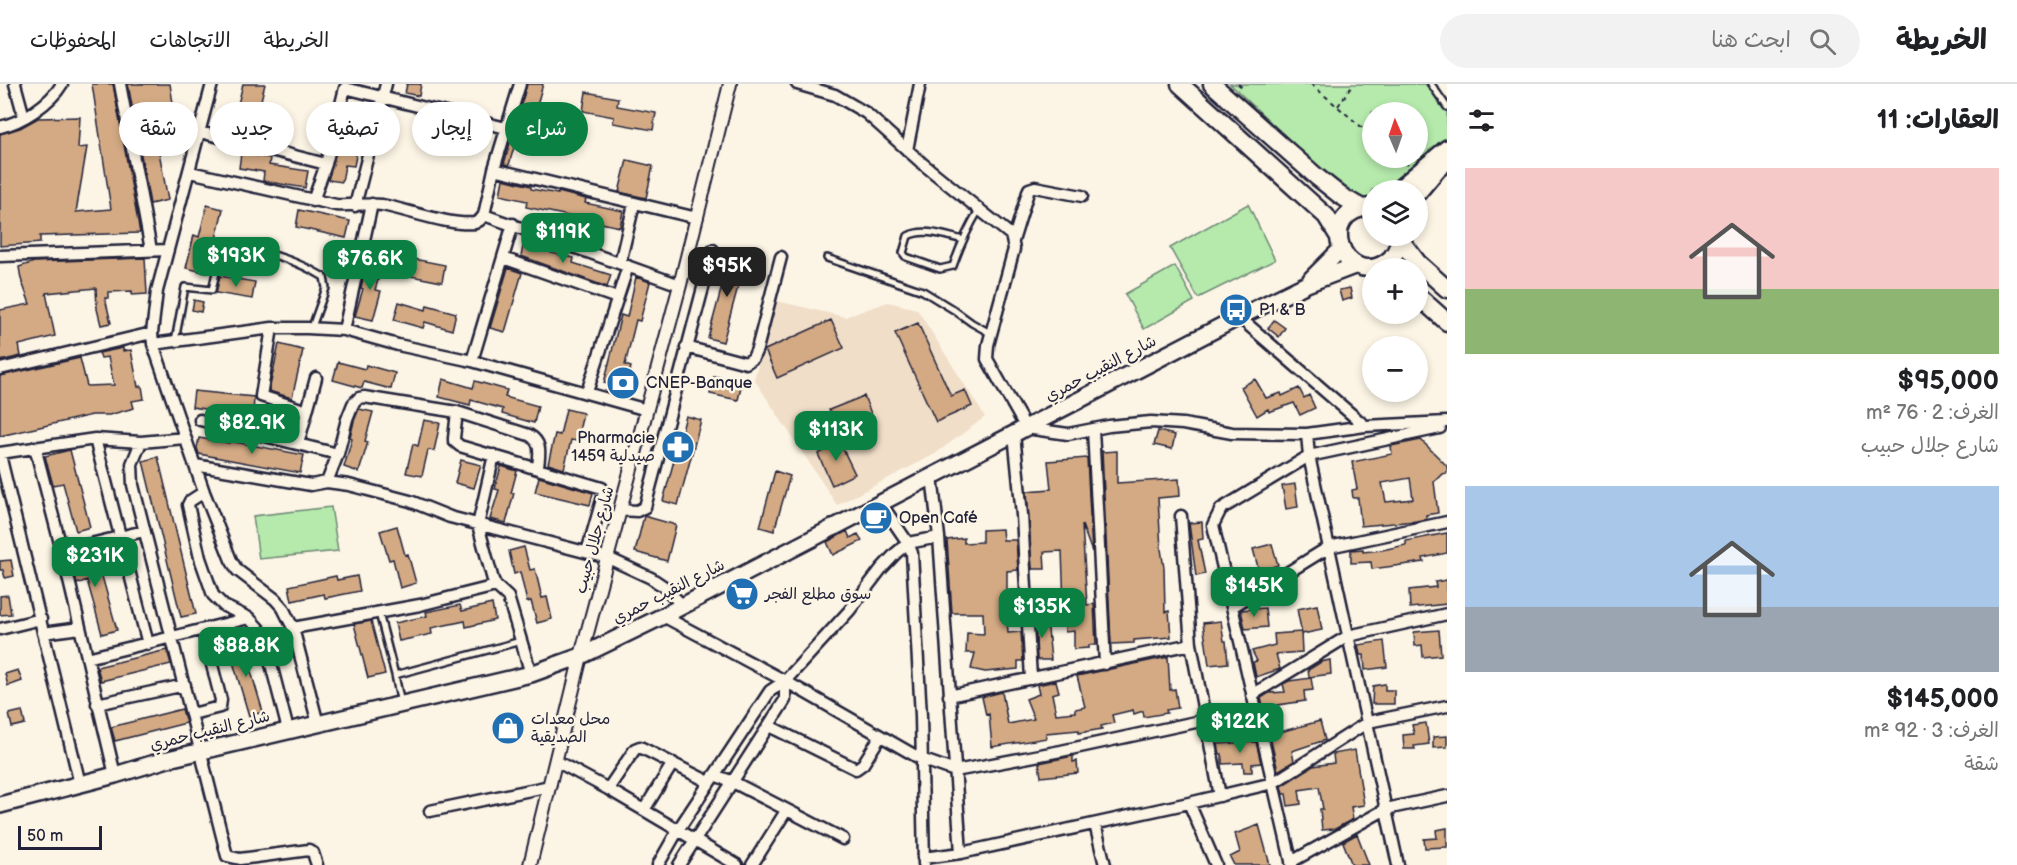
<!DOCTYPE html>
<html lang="ar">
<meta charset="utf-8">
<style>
:root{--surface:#fff;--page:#f2f2f2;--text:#202124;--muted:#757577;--line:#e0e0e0;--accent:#0b8043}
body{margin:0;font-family:"Balsamiq Sans","Playpen Sans Arabic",sans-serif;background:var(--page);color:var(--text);direction:rtl;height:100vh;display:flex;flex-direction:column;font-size:22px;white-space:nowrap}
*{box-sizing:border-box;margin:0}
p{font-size:20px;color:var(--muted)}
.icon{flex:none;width:33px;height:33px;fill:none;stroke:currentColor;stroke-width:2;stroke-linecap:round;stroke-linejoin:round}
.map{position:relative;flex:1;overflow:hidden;direction:ltr}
.panel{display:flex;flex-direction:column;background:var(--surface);width:570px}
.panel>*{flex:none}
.top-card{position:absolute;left:18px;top:18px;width:570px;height:54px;direction:rtl;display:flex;gap:12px}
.needle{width:39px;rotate:358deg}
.tools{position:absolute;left:1362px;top:18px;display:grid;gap:12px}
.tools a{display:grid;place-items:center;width:66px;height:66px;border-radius:50%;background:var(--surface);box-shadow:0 3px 9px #0003;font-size:30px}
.scale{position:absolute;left:18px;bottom:15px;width:84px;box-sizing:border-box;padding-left:6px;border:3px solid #22223b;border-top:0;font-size:16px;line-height:21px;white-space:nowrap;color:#22223b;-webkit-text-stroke:4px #fcf5e5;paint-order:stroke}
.price{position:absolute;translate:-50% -51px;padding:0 14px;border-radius:12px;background:var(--accent);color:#fff;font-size:20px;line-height:39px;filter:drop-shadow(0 2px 3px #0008)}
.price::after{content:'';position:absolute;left:50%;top:36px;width:18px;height:14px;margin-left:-9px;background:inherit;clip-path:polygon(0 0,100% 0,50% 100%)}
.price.current{background:#222;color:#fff}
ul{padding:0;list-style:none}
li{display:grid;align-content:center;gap:12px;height:318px;padding:0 18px}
li span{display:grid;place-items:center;height:186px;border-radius:0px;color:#555}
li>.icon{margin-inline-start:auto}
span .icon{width:108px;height:108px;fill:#fffc;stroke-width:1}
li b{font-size:26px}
h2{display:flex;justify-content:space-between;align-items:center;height:72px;padding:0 18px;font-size:26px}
.chip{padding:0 21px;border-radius:27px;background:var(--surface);box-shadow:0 3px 9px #0003;font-size:21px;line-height:54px}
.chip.current{background:var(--accent);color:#fff}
header{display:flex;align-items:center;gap:36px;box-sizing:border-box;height:84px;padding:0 30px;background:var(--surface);border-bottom:2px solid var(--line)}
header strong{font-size:28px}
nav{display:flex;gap:33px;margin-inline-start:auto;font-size:21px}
.search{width:420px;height:54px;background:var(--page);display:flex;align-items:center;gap:15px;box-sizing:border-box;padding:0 21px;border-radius:33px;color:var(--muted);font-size:22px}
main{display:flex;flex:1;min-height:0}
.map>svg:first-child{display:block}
</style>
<header>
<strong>الخريطة</strong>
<div class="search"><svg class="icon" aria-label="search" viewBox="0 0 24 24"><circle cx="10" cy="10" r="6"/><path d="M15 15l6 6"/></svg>ابحث هنا</div>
<nav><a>الخريطة</a><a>الاتجاهات</a><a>المحفوظات</a></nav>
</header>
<main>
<section class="panel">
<h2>العقارات: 11<svg class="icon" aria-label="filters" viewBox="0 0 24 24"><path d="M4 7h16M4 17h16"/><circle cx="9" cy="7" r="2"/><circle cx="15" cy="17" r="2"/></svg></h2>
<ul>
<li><span style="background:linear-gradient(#f6c9c9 65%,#8fb573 0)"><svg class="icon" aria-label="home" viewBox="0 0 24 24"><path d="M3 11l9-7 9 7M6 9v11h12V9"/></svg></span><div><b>$95,000</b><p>الغرف: 2 · 76 m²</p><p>شارع جلال حبيب</p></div></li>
<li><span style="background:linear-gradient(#a9c7e8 65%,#9aa5b1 0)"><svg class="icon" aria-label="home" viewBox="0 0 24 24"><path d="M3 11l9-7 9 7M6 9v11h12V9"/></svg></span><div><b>$145,000</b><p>الغرف: 3 · 92 m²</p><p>شقة</p></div></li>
</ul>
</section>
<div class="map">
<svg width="1447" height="781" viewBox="0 0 1447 781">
<rect width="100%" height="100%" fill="#fcf5e5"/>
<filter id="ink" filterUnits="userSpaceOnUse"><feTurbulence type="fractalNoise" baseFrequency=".0167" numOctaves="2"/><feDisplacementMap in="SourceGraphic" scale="12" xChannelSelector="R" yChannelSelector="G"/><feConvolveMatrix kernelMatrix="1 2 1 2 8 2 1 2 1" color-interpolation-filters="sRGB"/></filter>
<g filter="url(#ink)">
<path fill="#f0dec8" d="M777,217l68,16 43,-15 29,7 68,108 -50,37 -98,51 -83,-126z"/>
<path fill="#b5eaac" stroke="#6c8674" stroke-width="1.5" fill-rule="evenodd" d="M1230,0h195l22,26v37l-60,43h-15v11l-10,7zM1372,28h46v46h-46z
M1248,120l27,56 -77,38 -28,-50z
M1175,182l19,35 -50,28 -19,-35z
M331,423l7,44 -79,8 -6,-43z"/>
<path fill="#d3aa84" stroke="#22223b" stroke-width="1.5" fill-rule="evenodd" d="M92,0h21l27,149 -100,3v7l-40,3v-112l20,-6 18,-10 42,-1 -2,31 9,-1 -11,65 35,-3z
M128,0h42l10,65 -21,3 9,48 -18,4z
M243,0h22l-9,37 -21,-5z
M407,0h14l-2,12 -14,-3z
M527,0h16l-13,45 -10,-3 -11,39 -5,-1z
M586,8l32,6 -1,8 39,7 -3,17 -40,-7 1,-6 -31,-6z
M345,33l18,3 -9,46 -9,-1 -3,17 -14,-2z
M241,69l29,5 -1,7 39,6 -3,17 -42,-7 1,-9 -25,-4z
M627,76l26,6 -7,32 -27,-6z
M503,95l28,7v3l27,5v-2l28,7 -1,4 38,8 -3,16 -94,-20 1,-6 -27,-6z
M207,121l16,4 -15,64 -22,-5 8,-33 5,2z
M299,126l51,11 -4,17 -50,-11z
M524,158l28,6 -1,5 23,5 -1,5 38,12 -4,12 -86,-31z
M731,169l15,4 -23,85 -15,-4z
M393,171l52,10 -3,17 -52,-10z
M145,174l2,36 -15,1v-4l-24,1v6h-3l6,25 -10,2 -4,-16 -1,-21 -50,5 9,43 -36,9 2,11 -21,5v-51l30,-6 -9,-25 -2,-12 15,-5z
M367,175l16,4 -8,27 6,1 -8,29 -18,-4 8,-27 -2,-1z
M508,184l14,5 -17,59 -15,-4z
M220,192l35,6 -3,17 -36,-6z
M636,193l14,5 -10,39 -4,-1 -11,45 6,2 -6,22 -21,-6 17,-68 6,2z
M1350,204l2,10 -10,3 -3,-11z
M194,216l9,2 -2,10 -9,-2z
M399,218l27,8 1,-5 29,8 -4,17 -27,-8 -2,6 -29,-8z
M831,236l13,28 -67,30 -12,-28z
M1274,236l11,8 -6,9 -11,-9z
M918,239l33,73 14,-6 7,16 -36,16 -41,-89z
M279,260l24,6 -11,48 -23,-7z
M123,264v3l8,-1 7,37 4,-1 2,13 -12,2 2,7 -25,7h-17l-92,21v-60l80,-18 7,28 27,-1 -6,-28 -7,1 -2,-5z
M338,278l27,7 1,-4 29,8 -4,16 -27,-7 -2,6 -29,-8z
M714,292l28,6 -4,18 -28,-6z
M443,295l30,9 2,-7 32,9 -2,7 33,9 -4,17 -32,-9 1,-5 -32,-9 -1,5 -31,-8z
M1255,295l11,19 15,-5 1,3 17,-8 5,10 5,-3 6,13 -15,7 -6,-12 -25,9 -1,-3 -11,7 -16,-29z
M194,307l60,6 -1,19 -61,-9z
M864,312l10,25 -35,14 -10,-25z
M359,325l14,3 -8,29 3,1 -9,30 -15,-5 8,-28 -2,-1 4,-17z
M566,325l17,4 -6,28 -6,-1 -7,29 -16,-5 7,-30 5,1z
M686,332l15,4 -23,85 -15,-4z
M424,336l16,3 -6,28 -6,-1 -6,26 -16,-3 7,-29 5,2z
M1158,347l17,4 -3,14 -18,-4z
M199,354l30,5v-2l75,14 -4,18 -101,-19 -2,-6z
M838,355l17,35 -23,11 -14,-31 6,-3 -2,-5z
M1421,356l26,26v7l-5,1 -8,8 4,31 -12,2v4l-10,2 -55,5 -3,-28h-5l-1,-8 5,-1 -5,-27 40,-8 -1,-8zM1410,394l3,21 -27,3 -4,-19z
M70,366l20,77 -14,4 -13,-48 -10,2 -8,-29z
M1102,366v2l15,-1v32l62,-4 1,17 -22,2 3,51 3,19 1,44 4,-1 2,26 -37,3v3l-23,1z
M158,373l38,157 -15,3 -38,-156z
M1087,374l5,94 -10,-27 5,80 7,-1 2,41h-7v3l-15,1v-18l-9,1 -3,-81 -18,1 1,17h-13l-5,-78 24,-2 -3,-28z
M461,376l20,5 -7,23 -19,-5z
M501,382l16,5 -6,22h3l-8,30 -16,-4 9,-29 -4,-1z
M775,387l15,5 -16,55 -14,-4z
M539,393l54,16 -3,12 -55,-13z
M1295,400l3,23 -12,2 -4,-23z
M644,432l32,9 -9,36 -32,-9z
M1202,438l1,17 -5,1 7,34 -9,2 -7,-53z
M397,442l8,29 3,-1 8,29 -16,5 -7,-29 -4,1 -9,-29z
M1002,445l1,11h13l2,30 -11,1v45l1,17 13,-1 2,29h-5v8l-33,3 -14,-3 4,-16h-9l1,-20 17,1 -1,-21h-31l-5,-73 17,-2v5l18,-1v-12z
M847,447l3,7 8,-4 4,7 -29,14 -6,-13z
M1447,449v20l-24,5 1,4 -52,7 -1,-7 -20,1v-13l12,-1v3l19,-2 24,-5v-4z
M1272,460l6,21 -19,6 -6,-22z
M524,463l6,23 5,-1 7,29 5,-1 5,22 -15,4 -6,-22 -4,1 -7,-30 -6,2 -5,-23z
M95,467l22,79 -15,4 -15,-54 -10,4 -6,-27z
M11,476l3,16 -9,2 -2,-8h-3v-9z
M336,492l1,4 20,-4 3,15 -35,7 -1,-4 -32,7 -3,-15z
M1447,496v24l-37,4 -1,-18 27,-3 -1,-5z
M8,511l3,19 -11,1v-19z
M492,520l3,16 -29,7 -1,-6 -34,7 1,6 -33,7 -4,-18 32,-7 -1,-4 34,-7 2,6z
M1317,521l5,25 -20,4 -5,-25z
M1265,524l2,19 -22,2 -4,-19z
M1035,533h10l2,2 4,41h-14z
M371,537l14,53 -17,4 -14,-54z
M1221,537l3,20h2l2,22 -19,2 -6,-42z
M1439,546l2,25 -18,2 -1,-12 -7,1 -1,-14z
M1301,548l1,20 -26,2 4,15 -24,8 -3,-15 4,-1 -5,-10 23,-6 -1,-11z
M242,557l21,71 -14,4 -21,-71z
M1384,557l3,26 -22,3 -1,-15h-4l-2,-10z
M167,566l4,14 -70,17 -4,-14z
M1168,573l2,33 5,-1 3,19 -12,2 1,3 -23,4 -1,-6 -9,3 -1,-4 -21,5 2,8 -13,3 1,3 -23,4v-3l-33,3 1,5 -55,9 -3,-33 -3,1 -4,-18 20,-5 6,32 26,-5 -8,-20 13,-5 -2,-9 19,-4 3,11 -7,2 4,20 19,-2v-3l10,-2 -8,-31z
M1330,576l1,14 -22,3 -1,-7 13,-8z
M18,586l4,11 -14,5 -3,-12z
M1311,594l2,12 -9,1 1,10 -27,4 2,27 40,-11 5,19 -33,11 2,10 -16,10 -17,-73 8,-5 16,-1 -2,-8 6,-3z
M1385,600v6h9v14h-22l1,-18z
M182,625l4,14 -71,18 -4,-14z
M22,627l3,13 -13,3 -3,-13z
M1426,639l3,21 -15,2 1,3h-11l-1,-14 11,-1 -2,-9z
M1447,652v11l-14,1v-11z
M1256,658l5,21 -9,1v8h-8l-1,-9 -21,1v-10h-2l-2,-10z
M1355,666l9,55 -13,2 2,12 -18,10 -13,1 -2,-21h3l-4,-22 -20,3 2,14 -13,2 -2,-12h-3l-2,-8 32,-20 21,-3 -1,-9z
M1073,672v6l4,-1 1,12 -37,4 -2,-14z
M1259,741l11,40h-36l-4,-8 10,-5 -5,-18z
M1447,744v19l-22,1 -1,-9 13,-1 -1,-8z
M1357,750l12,31h-17l-9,-23z"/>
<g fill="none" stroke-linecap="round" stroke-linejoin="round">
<defs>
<path id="service" d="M1431,0l16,23
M963,156c-17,-4 -39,-13 -55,-4l-5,17 3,4 34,12 13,-3c7,-20 15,-38 26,-56
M827,174l96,33 31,19 18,13 18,10
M175,257l10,-54 27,3 5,-22 12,-18c35,-2 66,10 95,27l2,11 -14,39
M379,529l16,62
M401,620l-6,-29 126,-34"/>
<path id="minor" d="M15,0l9,33
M120,0l31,166
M212,0l-55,207 -5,42 1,11 51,148 27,68 6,10 38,29 8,9 10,20 25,96
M797,0l38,11 31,18 57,51 88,71 3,14 -26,96 -1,14 39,69 42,6 41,-8 42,-4 32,2 49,9 75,1 58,-8 82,-4
M0,43c22,-5 50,-23 62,-43
M200,48l126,32
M907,66l13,-66
M494,85l203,49
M190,88l146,33c15,1 31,-2 46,0 26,5 68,21 93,18l5,-3 4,-5 10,-46 26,-85
M313,117l13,-37 19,-76 161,40
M355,122l31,-122
M484,131l196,70
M1013,157l16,-52 6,-2 47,9
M0,172l168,-6
M503,174l114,40
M620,179l14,-59
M1239,233l126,109
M272,244l-11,68 46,15
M344,246l28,-126
M153,260l119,-16h35l37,2 54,15 74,16 175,49
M686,263l60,16 7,-5 4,-9 24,-92
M472,277l41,-137
M0,285l152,-36
M587,308l41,-126
M457,328l-3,26v3l6,5 142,42 2,5 -17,59
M200,336l138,34
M1093,345l12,235
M1014,350l8,81 9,164
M1307,350l2,22 89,409
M95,355l53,205
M141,358l-9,22 1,21 94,371 13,3 69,-9 4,3 4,12
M298,360l18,-66
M35,363l27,104 53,224
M0,369l95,-14 46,3 44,-4
M0,371l80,329
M494,371l-16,70 15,55 3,6 12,11 23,77
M195,381l116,20 16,-3 22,3 61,16 40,16 158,41 43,20 12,8 20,20
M932,392l7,61 22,316
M327,398l11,-28 9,-35 6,-15 6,-6 5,-1 93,15 72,23c14,8 10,19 9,33
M204,408l-14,9 -2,4 12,53 13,37 11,11 25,12 11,12 12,38 16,62
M880,418l28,41 4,10 9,163 3,148
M620,426l17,1 8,-4 68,-257
M1181,432l10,128 29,152
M62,467l82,-20
M1232,523l97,-60 118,-25
M663,532l122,65 136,78 34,12 106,-20 144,-31
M293,544l127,-23 76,-19
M0,545l41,-10
M43,549l37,-5
M87,574l162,-40
M1252,611l96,-59 99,-22
M949,612l242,-52
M97,620l88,-19
M192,630l28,-7 1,-7 -18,-70
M769,642l87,43 7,-5 17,-27
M556,677l52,28 129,76
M714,691l17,6 112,58
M608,705l27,-40 5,-2 69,35
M1189,719l27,62
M644,726l29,-47
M430,727l120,-25
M1095,740l10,41
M923,774l38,-5 228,-50 84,-20 95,-61 79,-16
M1291,778l95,-53 61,-13
M658,781l20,-35 92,-139 15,-10 64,-70 32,-42 15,-16 12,-10 31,-6
M679,781l106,-165v-19
M752,781l34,-54
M1292,781l-79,-340 8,-16 88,-53 131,-28"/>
<path id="tertiary" d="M530,781l51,-209 99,-371 50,-201"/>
<path id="secondary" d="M1397,106l50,-42
M1418,109l20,-24 9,-7
M1311,195l30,-30
M0,721l115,-30 53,-16 363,-85 50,-18 82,-40 576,-299 68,-33 50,-19"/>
<path id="primary" d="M1180,0l146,132 13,21
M1212,0l105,93 24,19 21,12
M1370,123c-56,4 -27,81 15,56 10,-6 14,-16 14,-27
M1399,154l19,25 29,26
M1418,212l29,26"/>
</defs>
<use href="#service" stroke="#22223b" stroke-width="10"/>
<use href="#minor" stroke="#22223b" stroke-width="15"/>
<use href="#tertiary" stroke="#22223b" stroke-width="16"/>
<use href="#secondary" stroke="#22223b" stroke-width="20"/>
<use href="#primary" stroke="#22223b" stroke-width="21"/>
<path stroke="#22223b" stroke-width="2" stroke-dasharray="4.5 4.5" stroke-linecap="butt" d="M1238,0l4,3 -3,3
M1311,0l61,52
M1338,22l15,-22
M1398,74l10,7"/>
<use href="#service" stroke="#fcf5e5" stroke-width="5"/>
<use href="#minor" stroke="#fcf5e5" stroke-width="10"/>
<use href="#tertiary" stroke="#fcf5e5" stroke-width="12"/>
<use href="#secondary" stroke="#fcf5e5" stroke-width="15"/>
<use href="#primary" stroke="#fcf5e5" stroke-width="16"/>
</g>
</g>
<defs>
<symbol id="bus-disc" viewBox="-11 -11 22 22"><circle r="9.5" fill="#1f6fb2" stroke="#fcf5e5"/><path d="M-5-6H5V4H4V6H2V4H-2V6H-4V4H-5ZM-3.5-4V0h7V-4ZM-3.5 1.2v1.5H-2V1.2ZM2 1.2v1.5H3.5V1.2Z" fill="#fff"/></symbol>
<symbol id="bank-disc" viewBox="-11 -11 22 22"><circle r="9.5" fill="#1f6fb2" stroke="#fcf5e5"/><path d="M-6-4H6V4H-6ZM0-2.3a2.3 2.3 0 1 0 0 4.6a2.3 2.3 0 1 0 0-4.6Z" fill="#fff"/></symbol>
<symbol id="pharmacy-disc" viewBox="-11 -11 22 22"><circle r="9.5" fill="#1f6fb2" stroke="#fcf5e5"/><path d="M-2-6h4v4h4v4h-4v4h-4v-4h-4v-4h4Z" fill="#fff"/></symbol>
<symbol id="cafe-disc" viewBox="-11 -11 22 22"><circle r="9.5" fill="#1f6fb2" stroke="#fcf5e5"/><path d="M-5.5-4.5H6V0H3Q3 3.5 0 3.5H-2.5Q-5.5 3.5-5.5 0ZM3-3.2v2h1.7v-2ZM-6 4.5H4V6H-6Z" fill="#fff"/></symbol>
<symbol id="supermarket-disc" viewBox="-11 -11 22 22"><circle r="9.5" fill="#1f6fb2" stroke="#fcf5e5"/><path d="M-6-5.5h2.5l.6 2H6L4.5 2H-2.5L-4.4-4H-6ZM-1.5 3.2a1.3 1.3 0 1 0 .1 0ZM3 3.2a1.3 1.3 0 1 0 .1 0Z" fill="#fff"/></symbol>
<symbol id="shop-disc" viewBox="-11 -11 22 22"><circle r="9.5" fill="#1f6fb2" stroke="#fcf5e5"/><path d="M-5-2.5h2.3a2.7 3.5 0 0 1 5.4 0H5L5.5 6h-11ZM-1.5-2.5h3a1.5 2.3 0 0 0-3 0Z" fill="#fff"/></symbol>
</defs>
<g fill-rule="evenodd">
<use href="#bus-disc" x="1217" y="207" width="38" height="38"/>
<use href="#bank-disc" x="604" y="280" width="38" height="38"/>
<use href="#pharmacy-disc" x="659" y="344" width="38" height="38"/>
<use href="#cafe-disc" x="857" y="415" width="38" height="38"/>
<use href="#supermarket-disc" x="723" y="491" width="38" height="38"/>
<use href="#shop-disc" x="489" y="625" width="38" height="38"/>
</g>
<g text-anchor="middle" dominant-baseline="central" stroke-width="5" stroke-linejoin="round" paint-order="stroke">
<g font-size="16" fill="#22223b" stroke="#fcf5e5" text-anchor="start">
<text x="1259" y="226">P1 &amp; B</text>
<text x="646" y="299">CNEP-Banque</text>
<text x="655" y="354" text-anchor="end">Pharmacie<tspan x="655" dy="18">1459 صيدلية</tspan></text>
<text x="899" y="434">Open Café</text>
<text x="765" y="510">سوق مطلع الفجر</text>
<text x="531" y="635">محل معدات<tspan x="531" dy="18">الصديقية</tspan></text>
</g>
<g font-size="16" fill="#22223b" stroke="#fcf5e5">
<text transform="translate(1101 285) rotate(-28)">شارع النقيب حمري</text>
<text transform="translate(595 456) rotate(-75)">شارع جلال حبيب</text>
<text transform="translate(669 508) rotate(-27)">شارع النقيب حمري</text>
<text transform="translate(210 647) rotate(-14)">شارع النقيب حمري</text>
</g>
</g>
</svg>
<div class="tools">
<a><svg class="needle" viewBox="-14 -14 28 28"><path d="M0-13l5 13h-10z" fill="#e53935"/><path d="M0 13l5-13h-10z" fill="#757577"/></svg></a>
<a><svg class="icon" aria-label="layers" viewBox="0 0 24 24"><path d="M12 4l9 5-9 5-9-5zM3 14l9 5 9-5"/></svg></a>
<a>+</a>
<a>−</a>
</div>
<div class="scale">50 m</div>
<b class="price" style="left:563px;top:180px">$119K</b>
<b class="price" style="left:236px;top:204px">$193K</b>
<b class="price" style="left:370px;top:207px">$76.6K</b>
<b class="price current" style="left:727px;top:214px">$95K</b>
<b class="price" style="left:252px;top:371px">$82.9K</b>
<b class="price" style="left:836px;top:378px">$113K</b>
<b class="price" style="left:95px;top:504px">$231K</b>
<b class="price" style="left:1254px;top:534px">$145K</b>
<b class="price" style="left:1042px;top:555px">$135K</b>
<b class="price" style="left:246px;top:594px">$88.8K</b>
<b class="price" style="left:1240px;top:670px">$122K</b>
<div class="top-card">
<a class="chip current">شراء</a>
<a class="chip">إيجار</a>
<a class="chip">تصفية</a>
<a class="chip">جديد</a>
<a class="chip">شقة</a>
</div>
</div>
</main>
